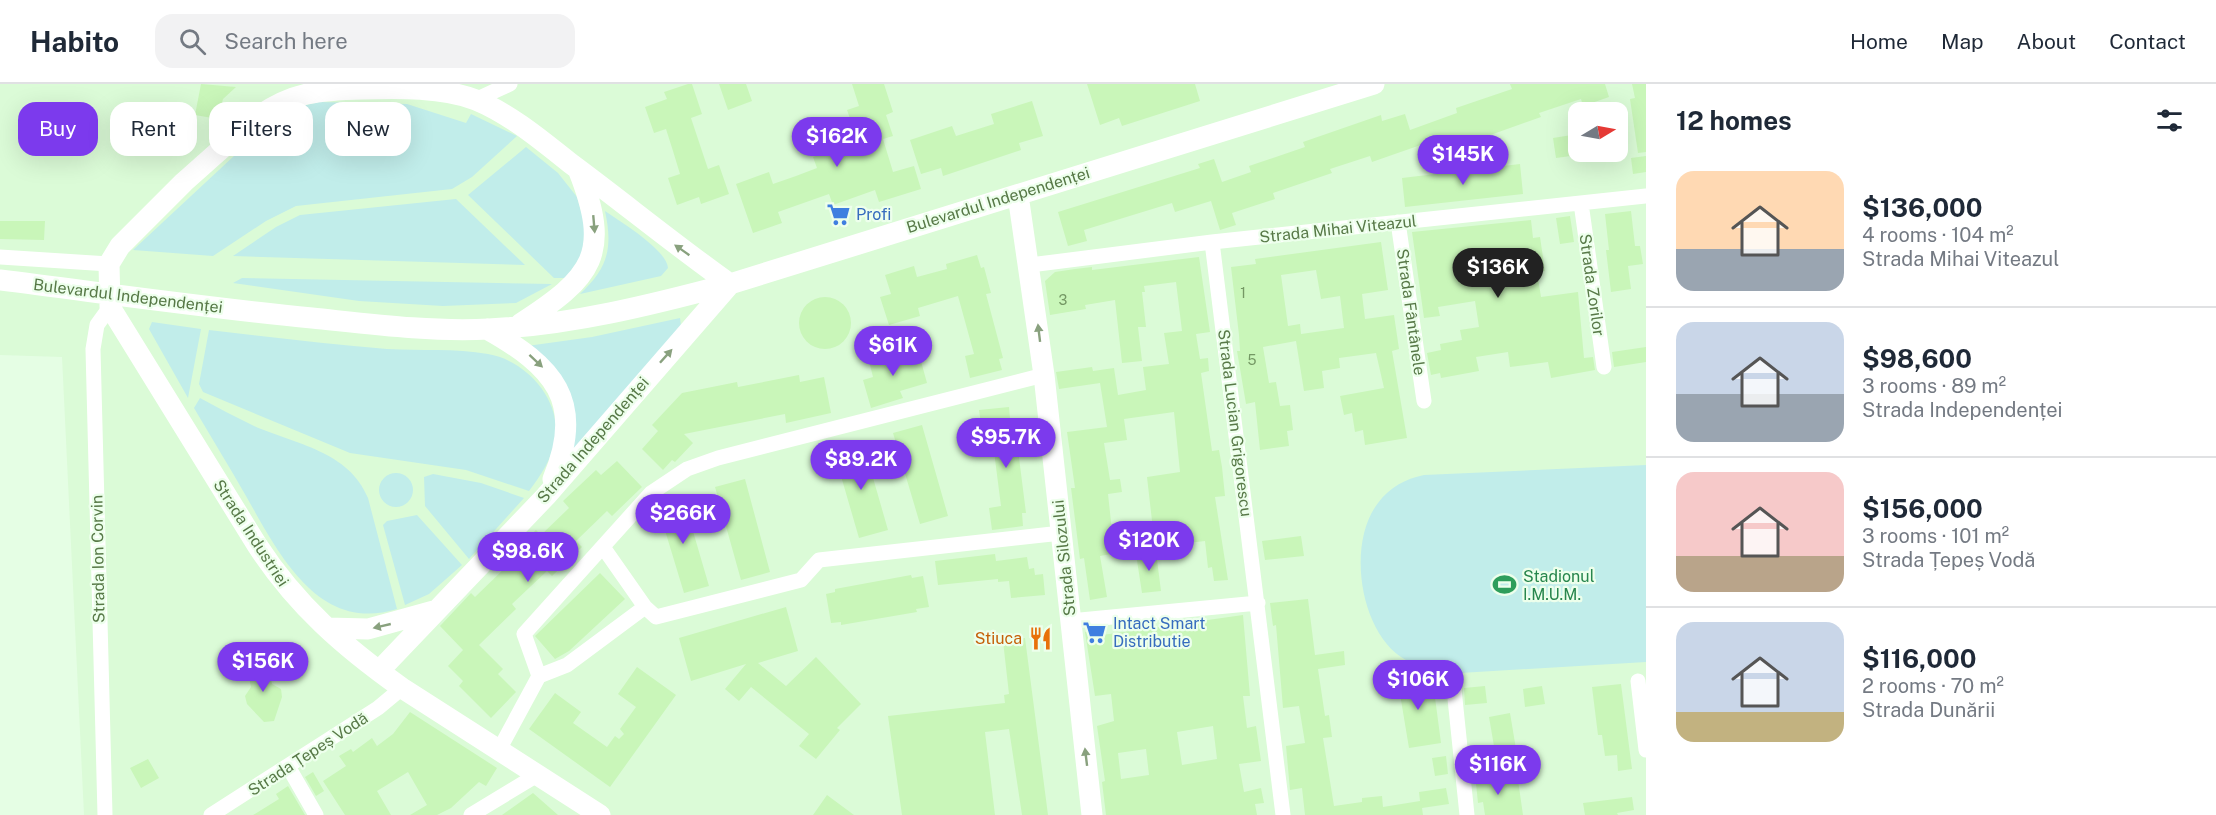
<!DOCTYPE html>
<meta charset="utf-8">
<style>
:root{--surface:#fff;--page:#f2f2f3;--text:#1f2937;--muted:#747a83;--line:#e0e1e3;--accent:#7c3aed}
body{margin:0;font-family:"Public Sans",sans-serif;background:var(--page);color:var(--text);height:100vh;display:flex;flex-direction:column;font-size:22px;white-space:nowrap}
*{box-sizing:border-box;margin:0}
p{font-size:20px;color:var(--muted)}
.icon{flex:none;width:33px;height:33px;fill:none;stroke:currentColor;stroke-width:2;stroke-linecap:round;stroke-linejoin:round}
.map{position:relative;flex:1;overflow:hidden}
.side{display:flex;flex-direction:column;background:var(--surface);width:570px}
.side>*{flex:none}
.hud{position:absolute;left:18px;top:18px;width:570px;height:54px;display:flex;gap:12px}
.needle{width:39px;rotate:80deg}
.tools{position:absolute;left:1568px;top:18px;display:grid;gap:12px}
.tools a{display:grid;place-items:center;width:60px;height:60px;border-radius:12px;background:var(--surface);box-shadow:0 6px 24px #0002;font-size:30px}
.price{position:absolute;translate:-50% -51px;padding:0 14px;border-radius:21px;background:var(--accent);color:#fff;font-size:20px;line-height:39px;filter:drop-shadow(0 2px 3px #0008)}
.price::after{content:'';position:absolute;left:50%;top:36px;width:18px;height:14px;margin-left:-9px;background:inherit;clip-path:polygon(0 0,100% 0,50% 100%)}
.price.current{background:#222;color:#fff}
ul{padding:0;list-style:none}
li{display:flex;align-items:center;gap:18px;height:150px;padding:0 30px}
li+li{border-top:2px solid var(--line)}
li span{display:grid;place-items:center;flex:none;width:168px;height:120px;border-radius:18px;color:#555}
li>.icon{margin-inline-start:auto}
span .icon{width:72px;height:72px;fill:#fffc;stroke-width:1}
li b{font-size:26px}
h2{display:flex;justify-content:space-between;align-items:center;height:72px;padding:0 30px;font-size:26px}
.tag{padding:0 21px;border-radius:18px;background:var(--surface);box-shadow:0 6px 24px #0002;font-size:21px;line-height:54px}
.tag.current{background:var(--accent);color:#fff}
header{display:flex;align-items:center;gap:36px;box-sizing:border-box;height:84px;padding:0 30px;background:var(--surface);border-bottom:2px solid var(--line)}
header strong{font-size:28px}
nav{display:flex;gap:33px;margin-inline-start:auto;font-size:21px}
.search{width:420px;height:54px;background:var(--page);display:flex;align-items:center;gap:15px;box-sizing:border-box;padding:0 21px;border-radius:18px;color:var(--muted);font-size:22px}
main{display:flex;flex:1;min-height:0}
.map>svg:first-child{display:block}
</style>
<header>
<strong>Habito</strong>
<div class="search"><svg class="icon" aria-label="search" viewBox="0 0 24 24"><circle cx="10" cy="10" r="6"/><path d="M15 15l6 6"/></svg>Search here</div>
<nav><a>Home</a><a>Map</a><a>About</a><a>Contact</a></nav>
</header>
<main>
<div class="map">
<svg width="1646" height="731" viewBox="0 0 1646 731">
<rect width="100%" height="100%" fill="#e5fee4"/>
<path fill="#dbfbd7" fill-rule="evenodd" d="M0,0h1646v731h-1562l-22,-458 -62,-2zM1578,28h39v40h-39z"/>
<path fill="#c1edea" d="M319,18l88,2 59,19 5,-9 46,22 -45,41 -20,12 -156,17 -30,15 -53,35 -80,-6 144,-134 17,-8z
M526,63l32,26 19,24 8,28 -2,28 -17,25h-12l-86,-83z
M456,115l69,66 -292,-9 43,-29 24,-12z
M605,127c16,11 62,39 63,57l-7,8 -81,18c28,-26 33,-46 25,-83z
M242,194l310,6 -36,19 -73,3 -84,-5 -126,-18z
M680,234l1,8 -110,131 1,-25 -45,-86 65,-9z
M152,238l49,7 -13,69 -39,-69z
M209,246c59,7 119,14 178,19 33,2 68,-1 101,5 37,6 74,45 67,85 -3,20 -14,36 -26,52l-63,-21 -116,-17 -147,-61 -4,-8z
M200,314c18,10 36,19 54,28 41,18 95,25 114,72l29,111c-79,25 -119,-57 -151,-113 -17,-30 -35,-59 -52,-88z
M1646,381v197l-186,11c-19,-1 -37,-3 -54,-13 -46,-25 -60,-116 -28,-157 12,-16 27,-24 46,-28z
M379 406a17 17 0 1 1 34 0a17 17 0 1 1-34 0Z
M433,390l48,9 43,15 -55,61 -44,-53 -1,-29z
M417,431l45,50 -33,29 -24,11 -22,-80 4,-4z"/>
<path fill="#c9f6b9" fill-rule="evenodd" d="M201,0l35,3 -13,12 -5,20 -23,-4z
M688,0h4l10,30 -11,4 17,51 11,-4 10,29 -28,10 -2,-7 -22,8 -9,-27 12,-4 -7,-23 -7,-22 -12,4 -9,-26 22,-8 -3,-7z
M719,0h27l6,17 -24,9z
M852,0h32l9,28 -7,3 7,21 -10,3 10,33 21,-6 7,23 -42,13 -4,-12 -42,15 -4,-11 -51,18 4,11 -29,10 -17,-49 33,-12 4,12 23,-8 21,-8 -4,-11 45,-16 -11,-31 12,-4z
M1087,0h108l5,17 -78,25 -3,-8 -19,7z
M1510,0h95l4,13 -26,9 -2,-7 -42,14 2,4 -59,21 2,4 -43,15 -6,-17 -63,22 -2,-6 -40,13 2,4 -59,20 2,6 -43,14 4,12 -16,5 -9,-29 -36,11 -3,-9 -88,27 3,11 -19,5 -10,-34 142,-44 -2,-4 16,-5 8,23 29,-10 -2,-6 56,-19 -2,-5 78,-27 1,6 23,-7 5,16 47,-17 -1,-5 56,-19z
M1632,0h14v68l-8,1 -8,-54 5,-1z
M1032,17l11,35 -24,7 2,7 -78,26 -2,-8 -20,6 -11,-34 42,-14 4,10 38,-12 -3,-10z
M1578,50v21l-22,3 -3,-20z
M1646,72v16l-13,2 -2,-16z
M1520,80l3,30 -118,13 -3,-29z
M1631,127l4,35h5l3,18 -15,2 3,23 -20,3 -5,-42h3l-4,-36z
M1570,132l4,26 -14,2 -4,-26z
M1531,136l2,18 7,-1 5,34 -8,1 4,25 37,-5 6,66 9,-1 2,13 -44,8 -3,-16 -38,5 -2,-15 -32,5 3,14 -38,7 -1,-5 -9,2 -4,-22 14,-3 -1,-6 22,-4 -2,-10 19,-3 -4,-26 -37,6 2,9 -16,2 -12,-86zM1494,169l3,27 -31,4 -4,-27z
M0,137h45l-1,19 -44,-1z
M1381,158l7,48 -26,4 3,25 29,-4 5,34 -7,2 15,87 -42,7 -2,-15 -8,2 -3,-19 -8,2 -4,-19 44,-8 -8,-35 -37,5 1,10 -18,3 2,17 -20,3 -8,-50 -33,6 6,36 7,-1 4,24 10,-1 3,25 -6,1 2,15 -29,4 -5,-48 -9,2 -9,-53h3l-1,-16 -8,-68 25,-3 -1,-5zM1316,186l5,29 19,-3 4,32 -43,6 -1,-10 -12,2 -7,-51z
M977,171l4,13 3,-1 7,26 -5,1 17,64 -4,1 3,11 -32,8 -5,-22 9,-2 -16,-58 -40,12 2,8 -31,9 -9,-28 11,-3 -6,-19 29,-9 3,11 30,-8 -1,-5z
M1199,173l11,75 -14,2 4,25 8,-1 1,13 -8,2 11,78 7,-1 3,17 3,29 -10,1 13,83 -14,1 -2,-14 -4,1 -3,-27 -50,6 -8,-70 33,-5 -6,-60 -50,7 3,21 -23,3 6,37 10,-1 2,13 -14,2 5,46 11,-2 2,13 -26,5 7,41 -17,3 -6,-42 -4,1 -9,-71h4l-8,-56 40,-5 -7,-44 -41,6 -3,-17 36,-5 1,4 21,-3 4,27 28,-5 -3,-23 26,-3 -5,-31 18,-2 -6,-49 -32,4 1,6h-3l4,35h-8l4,34 -20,2 -7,-63 -30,5 1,4 -36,6 -5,-34 10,-9 20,-3 17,-2v3z
M799 239a26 26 0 1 1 52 0a26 26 0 1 1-52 0Z
M1646,263v15l-32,5 -2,-15z
M896,265l3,11 20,-6 8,29 -27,8 3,7 -32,10 -8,-28 10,-3 -5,-20z
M799,291l1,7 24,-5 7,36 -45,10 -1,-9 -101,20 9,9 -18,19 -3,-2 -9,10 -21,-21 16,-18 -6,-6 30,-32 55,-11 1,5z
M1009,323l1,11h4l12,95h-4l1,13 -31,4 -3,-22 12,-2 -10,-78 -9,2 -3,-20z
M922,341l26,91 -28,8 -27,-91z
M863,359l25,87 -29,8 -25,-86z
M617,377l25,26 -30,29 -5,-5 -31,30 6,6 -30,29 -5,-5 -35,33 4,5 -37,36 24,24 -5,5 18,18 -25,26 -32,-32 4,-5 -15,-15 15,-16 -23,-24 31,-33 4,4 32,-31 -4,-5 33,-31 5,5 28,-27 -6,-7 33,-31 5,5z
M745,395l25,93 -29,8 -26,-93z
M683,413l26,89 -25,7 -27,-89z
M1301,452l3,20 -39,4 -3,-19z
M1156,468l5,39 -19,2 -6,-39z
M995,470l1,7 31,-4 2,12 5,-1 1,7 8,-1 2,21 -34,3 -2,-17 -11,1v-3l-60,6 -3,-24z
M600,489l25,26 -56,52 -14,8 -20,-23z
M911,491l1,3 11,-2 6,31 -13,2 1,3 -76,13v-3l-10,1 -5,-29 9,-2v-3z
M1308,515l7,56 29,-4 1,14 -27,4 7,47 4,-1 3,22 -9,1 11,68 28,-4v-4l20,-2 1,11 37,-6 -1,-9 27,-4 3,16 -27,4 1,7h-118l-3,-27 -12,2 -4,-44 19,-3 -6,-37 -16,2 -7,-83 -3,1 -3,-23z
M786,523l12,44 -40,12 28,23 30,-29 45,47 -24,24 3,2 -24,29 -17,-13 10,-12 -58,-47 -12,14 -14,-12 21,-25 -55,17 -12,-43z
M1243,531l7,81h-7l4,32 9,-2 5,35 -22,3 5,28 17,-4 3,15 -9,1 2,11h-151l-4,-33 3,-1 -8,-55 17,-5 -3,-27 -16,2 -10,-64 16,-3 1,6zM1213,642l4,33 -35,6 -5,-33zM1146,665l3,26 -28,4 -3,-26z
M1025,554l23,177h-26l-13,-86 -24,3 10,83h-93l-14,-99 117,-13 -1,-8 5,-1 -6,-53z
M268,579l4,21 9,5 1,8 -8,24 -10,1 -17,-18 -2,-8 6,-9 -4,-20z
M637,583l39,28 -66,92 -81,-58 26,-36 26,19 -8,11 34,24 8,-11 4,3 5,-5 -4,-5 16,-22 -18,-13z
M1413,584l3,20 5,-1v4l13,-1 7,53 -32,5 -13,-78z
M1621,600l11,85 -14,2 -1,-16 -12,1 -3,-21h-4l-6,-48z
M1485,602l2,17 -22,2 -1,-17z
M1542,602l3,18 -20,3 -2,-18z
M410,628l87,56 -11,18 -7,-4 -28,26 -14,7h-27l17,-10 -19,-33 -31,19 14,24h-46l-22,-34 23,-15 -7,-10 12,-7 2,3 19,-14 5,8 16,-12z
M1510,629l6,36 -21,3 -6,-35z
M1446,672l2,18 -13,2 -3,-18z
M148,675l11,19 -18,10 -11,-20z
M1494,687l1,13 23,-4 5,35h-38l-2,-13 -5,1 -3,-29z
M313,688l11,19 -8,5 -11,-19z
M288,702l17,29h-52l26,-16 -3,-5z
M533,709l25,22h-56z
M827,711l27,20h-41z
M1632,713l2,13 -17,3 1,2h-33l-2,-12z"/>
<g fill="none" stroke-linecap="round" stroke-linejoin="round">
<path stroke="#fff" stroke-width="15" d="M475,16l35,-16
M1581,119l23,164
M1398,138l26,179
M1212,158l71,573
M0,173l109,7
M1030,181l182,-23 434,-46
M603,463l42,60
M1070,537l188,-18
M539,592l28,-11 78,-58 11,10 145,-37 18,-20 242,-27
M1638,597l8,69
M1454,605l13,126
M499,666l40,-74 -15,-42 127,-141 36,-24 31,-11 326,-83
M289,684l27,47
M105,731l-12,-466 4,-24 13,-18
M211,731l167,-107 24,-20
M471,731l66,-40"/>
<path stroke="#fff" stroke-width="21" d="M1018,111l26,180 48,440
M0,196c104,13 208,28 312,38 58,6 118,14 177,11 82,-4 162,-24 241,-45l644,-200
M520,240c73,-47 92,-70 58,-155
M487,245c66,37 99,72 66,150
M327,544l41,1 65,-18
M379,587l167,-175 184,-212c-55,-39 -106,-81 -160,-121 -29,-23 -60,-49 -94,-63 -33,-13 -78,-12 -113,-11 -44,1 -71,3 -107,29l-72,64 -64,64 -11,18 1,43 147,238c39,60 87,102 145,143l198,127"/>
</g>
<defs><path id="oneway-solid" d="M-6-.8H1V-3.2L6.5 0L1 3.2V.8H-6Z" transform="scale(1.5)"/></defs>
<g fill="#89a17e">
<use href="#oneway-solid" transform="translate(594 140) rotate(85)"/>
<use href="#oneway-solid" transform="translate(682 166) rotate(-145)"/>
<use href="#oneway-solid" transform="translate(1039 249) rotate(-97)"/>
<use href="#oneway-solid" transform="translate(666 272) rotate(-48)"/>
<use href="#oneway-solid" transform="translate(536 277) rotate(43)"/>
<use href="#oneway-solid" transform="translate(382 542) rotate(167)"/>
<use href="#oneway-solid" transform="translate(1086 673) rotate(-97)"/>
</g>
<defs>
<symbol id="supermarket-bare" viewBox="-9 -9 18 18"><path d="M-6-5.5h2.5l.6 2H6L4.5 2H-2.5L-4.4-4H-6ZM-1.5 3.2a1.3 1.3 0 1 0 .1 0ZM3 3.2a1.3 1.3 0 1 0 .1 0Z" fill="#3f7fe0" stroke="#edffec" stroke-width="2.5" paint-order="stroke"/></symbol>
<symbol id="stadium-bare" viewBox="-9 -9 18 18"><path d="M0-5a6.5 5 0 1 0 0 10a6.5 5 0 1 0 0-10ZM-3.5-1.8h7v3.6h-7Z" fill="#2e9e5b" stroke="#edffec" stroke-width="2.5" paint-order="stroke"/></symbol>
<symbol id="restaurant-bare" viewBox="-9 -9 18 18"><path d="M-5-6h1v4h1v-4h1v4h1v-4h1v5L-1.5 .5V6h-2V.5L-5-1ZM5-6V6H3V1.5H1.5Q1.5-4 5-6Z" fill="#e8710a" stroke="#edffec" stroke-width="2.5" paint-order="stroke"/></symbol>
</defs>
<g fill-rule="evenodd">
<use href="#supermarket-bare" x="822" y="114" width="33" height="33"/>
<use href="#stadium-bare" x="1488" y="484" width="33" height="33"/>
<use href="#supermarket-bare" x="1078" y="532" width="33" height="33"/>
<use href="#restaurant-bare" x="1024" y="538" width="33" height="33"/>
</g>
<g text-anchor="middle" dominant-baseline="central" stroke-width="4.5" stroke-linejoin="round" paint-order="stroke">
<g font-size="14" fill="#749864">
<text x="1243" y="209">1</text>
<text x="1063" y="216">3</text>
<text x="1252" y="276">5</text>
</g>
<g font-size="16" fill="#577947" stroke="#edffec">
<text transform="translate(998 116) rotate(-17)">Bulevardul Independenței</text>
<text transform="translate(1338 145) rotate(-6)">Strada Mihai Viteazul</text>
<text transform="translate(1592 201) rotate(82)">Strada Zorilor</text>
<text transform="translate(128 212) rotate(7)">Bulevardul Independenței</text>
<text transform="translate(1411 228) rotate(82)">Strada Fântânele</text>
<text transform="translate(1235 339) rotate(83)">Strada Lucian Grigorescu</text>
<text transform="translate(593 356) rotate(-49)">Strada Independenței</text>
<text transform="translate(251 449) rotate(57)">Strada Industriei</text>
<text transform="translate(1064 474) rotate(-96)">Strada Silozului</text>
<text transform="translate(98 475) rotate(-91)">Strada Ion Corvin</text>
<text transform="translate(308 670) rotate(-33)">Strada Țepeș Vodă</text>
</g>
<g font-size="16" fill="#366cbe" stroke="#edffec" text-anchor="start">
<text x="856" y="130">Profi</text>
<text x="1113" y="539">Intact Smart<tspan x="1113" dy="18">Distributie</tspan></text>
</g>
<g font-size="16" fill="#27864d" stroke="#edffec" text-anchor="start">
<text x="1523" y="492">Stadionul<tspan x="1523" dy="18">I.M.U.M.</tspan></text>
</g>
<g font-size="16" fill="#c56008" stroke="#edffec" text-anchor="end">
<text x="1022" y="554">Stiuca</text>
</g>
</g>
</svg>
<div class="tools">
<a><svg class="needle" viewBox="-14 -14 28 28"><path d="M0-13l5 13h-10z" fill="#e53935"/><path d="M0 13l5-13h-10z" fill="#747a83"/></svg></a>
</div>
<b class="price" style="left:837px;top:84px">$162K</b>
<b class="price" style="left:1463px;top:102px">$145K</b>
<b class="price current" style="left:1498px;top:215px">$136K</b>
<b class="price" style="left:893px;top:293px">$61K</b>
<b class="price" style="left:1006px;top:385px">$95.7K</b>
<b class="price" style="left:861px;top:407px">$89.2K</b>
<b class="price" style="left:683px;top:461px">$266K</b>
<b class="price" style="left:1149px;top:488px">$120K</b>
<b class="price" style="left:528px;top:499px">$98.6K</b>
<b class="price" style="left:263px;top:609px">$156K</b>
<b class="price" style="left:1418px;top:627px">$106K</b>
<b class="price" style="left:1498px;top:712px">$116K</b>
<div class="hud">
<a class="tag current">Buy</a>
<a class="tag">Rent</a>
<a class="tag">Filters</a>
<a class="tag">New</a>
</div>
</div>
<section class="side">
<h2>12 homes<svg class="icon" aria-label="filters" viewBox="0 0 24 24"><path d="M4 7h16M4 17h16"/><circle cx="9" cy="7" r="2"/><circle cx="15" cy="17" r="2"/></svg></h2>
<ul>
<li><span style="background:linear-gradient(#ffd9b3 65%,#9aa5b1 0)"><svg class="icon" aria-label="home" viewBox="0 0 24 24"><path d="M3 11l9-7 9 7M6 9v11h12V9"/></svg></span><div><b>$136,000</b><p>4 rooms · 104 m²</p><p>Strada Mihai Viteazul</p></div></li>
<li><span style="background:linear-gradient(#c9d6e8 60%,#9aa5b1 0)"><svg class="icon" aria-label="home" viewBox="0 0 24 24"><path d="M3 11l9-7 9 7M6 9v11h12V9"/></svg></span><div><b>$98,600</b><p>3 rooms · 89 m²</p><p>Strada Independenței</p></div></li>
<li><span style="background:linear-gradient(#f6c9c9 70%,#b9a48a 0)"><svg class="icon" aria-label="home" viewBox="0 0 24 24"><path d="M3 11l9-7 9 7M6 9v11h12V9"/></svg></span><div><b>$156,000</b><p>3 rooms · 101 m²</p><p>Strada Țepeș Vodă</p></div></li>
<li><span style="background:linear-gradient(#c9d6e8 75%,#c2b280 0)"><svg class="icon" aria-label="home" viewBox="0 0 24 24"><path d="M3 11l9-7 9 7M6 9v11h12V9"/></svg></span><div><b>$116,000</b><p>2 rooms · 70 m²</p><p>Strada Dunării</p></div></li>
</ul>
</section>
</main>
